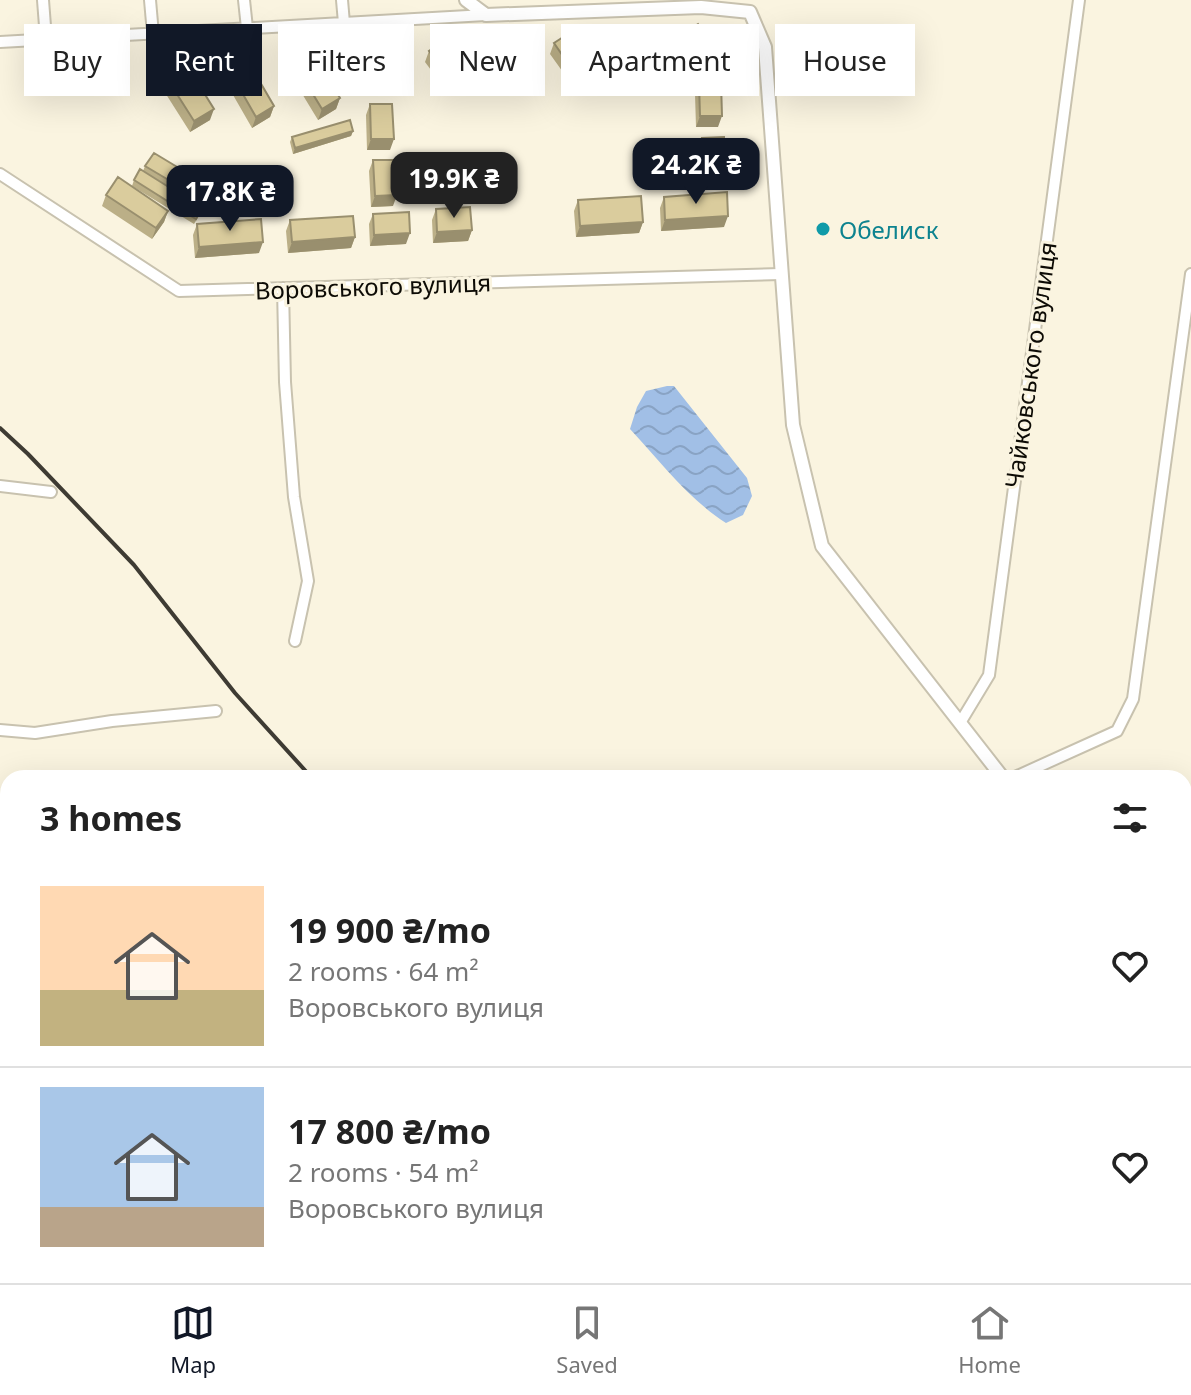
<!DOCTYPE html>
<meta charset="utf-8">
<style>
:root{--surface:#fff;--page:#f6f6f6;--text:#222;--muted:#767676;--line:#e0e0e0;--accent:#111827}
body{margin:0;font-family:"Noto Sans",sans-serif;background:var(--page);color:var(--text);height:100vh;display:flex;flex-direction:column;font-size:30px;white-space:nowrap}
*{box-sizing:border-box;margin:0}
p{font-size:26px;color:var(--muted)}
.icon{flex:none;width:44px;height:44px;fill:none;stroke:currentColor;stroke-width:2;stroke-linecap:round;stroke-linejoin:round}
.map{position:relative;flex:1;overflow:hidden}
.details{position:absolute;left:0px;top:770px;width:1192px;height:514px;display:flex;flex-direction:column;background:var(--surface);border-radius:24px 24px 0 0;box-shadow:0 8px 32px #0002}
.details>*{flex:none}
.guide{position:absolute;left:24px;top:24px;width:1144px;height:72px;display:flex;gap:16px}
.price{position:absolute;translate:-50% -68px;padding:0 18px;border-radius:16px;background:var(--accent);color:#fff;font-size:26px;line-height:52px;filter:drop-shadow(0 2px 4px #0008)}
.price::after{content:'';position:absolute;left:50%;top:48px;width:24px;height:18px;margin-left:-12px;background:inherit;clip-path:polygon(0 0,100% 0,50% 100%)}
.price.on{background:#222;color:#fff}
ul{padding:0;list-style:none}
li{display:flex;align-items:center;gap:24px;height:200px;padding:0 40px}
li+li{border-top:2px solid var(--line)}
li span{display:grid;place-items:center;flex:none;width:224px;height:160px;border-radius:0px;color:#555}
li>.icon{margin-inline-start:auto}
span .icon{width:96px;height:96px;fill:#fffc;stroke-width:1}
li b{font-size:34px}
h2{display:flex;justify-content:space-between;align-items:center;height:96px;padding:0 40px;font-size:34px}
.pill{padding:0 28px;border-radius:0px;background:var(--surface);box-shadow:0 8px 32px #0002;font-size:28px;line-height:72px}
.pill.on{background:var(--accent);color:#fff}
.menu{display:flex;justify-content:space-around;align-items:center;height:112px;border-top:2px solid var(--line);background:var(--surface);font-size:22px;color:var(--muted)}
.menu a{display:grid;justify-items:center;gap:4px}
.menu .on{color:var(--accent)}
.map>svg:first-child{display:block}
</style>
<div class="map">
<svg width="1191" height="1283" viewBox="0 0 1191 1283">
<defs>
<pattern id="park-tufts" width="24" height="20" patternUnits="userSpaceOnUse" patternTransform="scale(2)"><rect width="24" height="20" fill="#bfc99f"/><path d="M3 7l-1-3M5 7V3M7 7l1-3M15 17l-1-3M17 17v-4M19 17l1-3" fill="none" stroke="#a3ab87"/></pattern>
<pattern id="water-waves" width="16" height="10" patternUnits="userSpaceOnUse" patternTransform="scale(2)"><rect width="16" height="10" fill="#a1bfe6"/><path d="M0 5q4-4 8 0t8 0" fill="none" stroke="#89a3c4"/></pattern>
</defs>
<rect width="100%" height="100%" fill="#faf4e0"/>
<path fill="url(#park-tufts)" d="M262,192v15h-19v-14z"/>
<path fill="url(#water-waves)" d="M667,386h7l73,92 5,18 -9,19 -17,8c-39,-25 -65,-61 -96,-94l7,-22 9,-16z"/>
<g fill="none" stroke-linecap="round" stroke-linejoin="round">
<defs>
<path id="minor" d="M43,0l3,39
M150,0l3,34
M244,0l3,28
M342,0l2,23
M0,42l486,-27
M0,174l179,117 602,-17
M283,288l2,94 9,115 14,84 -13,60
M0,486l51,6
M960,723l29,-48 90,-675
M0,730l35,3 77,-12 104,-10
M1013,778l104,-47 16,-32 58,-425
M0,815h1"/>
<path id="tertiary" d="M466,0l20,15 215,-8 49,5 15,35 28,378 29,121 181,232
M1184,1011l7,8"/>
</defs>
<use href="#minor" stroke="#c8c2af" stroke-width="14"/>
<use href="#tertiary" stroke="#c8c2af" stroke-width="16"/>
<use href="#minor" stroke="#fff" stroke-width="10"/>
<use href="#tertiary" stroke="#fff" stroke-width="12"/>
<path stroke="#3e3b33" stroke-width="4" d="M0,428l28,26 106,111 101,128 77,85"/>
</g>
<path fill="#bbaf87" d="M681,35l37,17 -4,11 -16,12 -21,-29z
M620,40l36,17 -4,11 -16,11 -20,-28z
M554,43l37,17 -4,11 -17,11 -20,-28z
M492,46l32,27 -16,12 -20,-28z
M429,51l37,16 -4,11 -16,12 -21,-28z
M368,55l35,18 -4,11 -14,10 -21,-28z
M291,58l49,40 -4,11 -18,11 -31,-51z
M225,63l49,43 -4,11 -18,11 -31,-54z
M161,69l49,51 -20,12 -33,-52z
M699,83l19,44h-22l-1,-33z
M370,104l20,46h-23l-1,-35z
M353,131l-2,5 -58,18 -3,-12 2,-5z
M702,138l23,33 -4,11 -21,1 -2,-34z
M373,160l20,46 -22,1 -2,-36z
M145,166l67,22 -2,6 -8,13 -59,-36z
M134,180l66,34 -6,10 -62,-38z
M106,195l62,16 -4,11 -12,17 -50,-33z
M664,197l60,30 -63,4 -1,-23z
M578,200l65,22 -4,11 -63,4 -2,-26z
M436,209l36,21 -4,11 -35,2 -1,-23z
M373,214l33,30 -36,2 -1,-22z
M290,220l65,17 -4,11 -63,5 -2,-22z
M197,224l62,29 -64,5 -2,-23z
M1191,1189v69l-7,9v-69z
M921,1276h85l9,7h-85z"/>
<path fill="#998f6e" d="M718,52l-4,11 -16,12 4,-11z
M656,57l-4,11 -16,11 4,-11z
M591,60l-4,11 -17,11 4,-10z
M528,62l-4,11 -16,12 4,-11z
M466,67l-4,11 -16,12 4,-11z
M403,73l-4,11 -14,10 4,-11z
M340,98l-4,11 -18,11 4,-11z
M274,106l-4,11 -18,11 4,-11z
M214,109l-4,11 -20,12 4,-11z
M700,116h22l-4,11h-22z
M353,131l-2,5 -58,18 2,-6z
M371,139h23l-4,11h-23z
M725,171l-4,11 -21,1 4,-11z
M397,195l-4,11 -22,1 4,-11z
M168,211l-4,11 -12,17 4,-11z
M728,216l-4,11 -63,4 4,-11z
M643,222l-4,11 -63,4 4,-11z
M472,230l-4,11 -35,2 4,-11z
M410,233l-4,11 -36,2 4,-11z
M355,237l-4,11 -63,5 4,-11z
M263,242l-4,11 -64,5 4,-11z
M8,1134v21l-8,1v-20z
M1191,1145v9l-7,9 1,-10z
M1191,1249v9l-7,9 4,-13z
M1170,1276h4l-5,7h-5z"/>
<path fill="#dacc9d" stroke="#998f6e" stroke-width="2" d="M698,24l20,28 -16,12 -21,-29z
M636,29l20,28 -16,11 -20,-28z
M571,32l20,28 -17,12 -20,-29z
M508,34l20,28 -16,12 -20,-28z
M446,39l20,28 -16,12 -21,-28z
M383,45l20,28 -14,10 -21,-28z
M308,47l32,51 -18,11 -31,-51z
M243,53l31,53 -18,11 -31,-54z
M181,56l33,53 -20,12 -33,-52z
M721,82l1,34h-22l-1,-33z
M370,104h22l2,35h-23z
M350,120l3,11 -58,17 -3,-11z
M724,137l1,34 -21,1 -2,-34z
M154,153l58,35 -8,13 -59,-35z
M373,160h22l2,35 -22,1z
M140,169l62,39 -6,11 -62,-39z
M118,177l50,34 -12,17 -50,-33z
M727,192l1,24 -63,4 -1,-23z
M641,196l2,26 -63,4 -2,-26z
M470,207l2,23 -35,2 -1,-23z
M409,212l1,21 -36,2 -1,-21z
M353,216l2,21 -63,5 -2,-22z
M261,219l2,23 -64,5 -2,-23z
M1191,1108v37l-6,8 -1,-37z
M8,1109v25l-8,2v-25z
M1191,1189v30l-7,-6v-15z
M1184,1216l7,6v27l-3,5 -4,-3z
M956,1276h50l9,7h-50z
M1142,1276h15l8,6 -1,1h-28z
M1157,1276h13l-6,6z"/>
<circle fill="#0f9aa8" stroke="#faf4e0" stroke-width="3" cx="823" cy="229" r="8"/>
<g text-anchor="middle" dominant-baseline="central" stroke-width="6" stroke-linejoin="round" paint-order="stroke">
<g font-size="24" fill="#0d838f" stroke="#faf4e0" text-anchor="start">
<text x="839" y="229">Обелиск</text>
</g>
<g font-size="24" fill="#0d0b05" stroke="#faf4e0">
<text transform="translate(373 286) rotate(-2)">Воровського вулиця</text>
<text transform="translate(1030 365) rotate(-82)">Чайковського вулиця</text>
</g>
</g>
</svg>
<b class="price" style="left:696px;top:206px">24.2K ₴</b>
<b class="price on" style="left:454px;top:220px">19.9K ₴</b>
<b class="price" style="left:230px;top:233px">17.8K ₴</b>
<div class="guide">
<a class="pill">Buy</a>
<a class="pill on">Rent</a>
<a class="pill">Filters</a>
<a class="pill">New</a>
<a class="pill">Apartment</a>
<a class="pill">House</a>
</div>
<section class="details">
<h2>3 homes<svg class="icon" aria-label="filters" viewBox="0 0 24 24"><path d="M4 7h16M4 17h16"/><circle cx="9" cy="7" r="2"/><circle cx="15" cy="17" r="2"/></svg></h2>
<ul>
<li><span style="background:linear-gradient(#ffd9b3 65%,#c2b280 0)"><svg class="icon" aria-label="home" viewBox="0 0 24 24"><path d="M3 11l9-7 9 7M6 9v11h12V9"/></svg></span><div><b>19 900 ₴/mo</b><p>2 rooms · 64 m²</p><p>Воровського вулиця</p></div><svg class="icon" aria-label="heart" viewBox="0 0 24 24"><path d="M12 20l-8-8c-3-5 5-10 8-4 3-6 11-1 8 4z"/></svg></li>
<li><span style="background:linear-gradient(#a9c7e8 75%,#b9a48a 0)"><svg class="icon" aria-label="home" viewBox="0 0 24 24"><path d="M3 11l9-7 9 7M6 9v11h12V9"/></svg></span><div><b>17 800 ₴/mo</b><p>2 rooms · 54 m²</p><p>Воровського вулиця</p></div><svg class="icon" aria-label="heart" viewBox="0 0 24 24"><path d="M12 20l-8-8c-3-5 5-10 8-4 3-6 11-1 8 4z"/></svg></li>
</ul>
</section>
</div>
<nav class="menu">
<a class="on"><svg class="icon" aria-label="map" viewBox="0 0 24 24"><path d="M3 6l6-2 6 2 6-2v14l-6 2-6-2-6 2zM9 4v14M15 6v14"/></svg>Map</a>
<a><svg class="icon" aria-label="saved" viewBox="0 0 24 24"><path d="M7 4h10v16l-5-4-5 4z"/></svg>Saved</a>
<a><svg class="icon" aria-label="home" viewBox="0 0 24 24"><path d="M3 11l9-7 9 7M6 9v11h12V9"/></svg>Home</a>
</nav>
